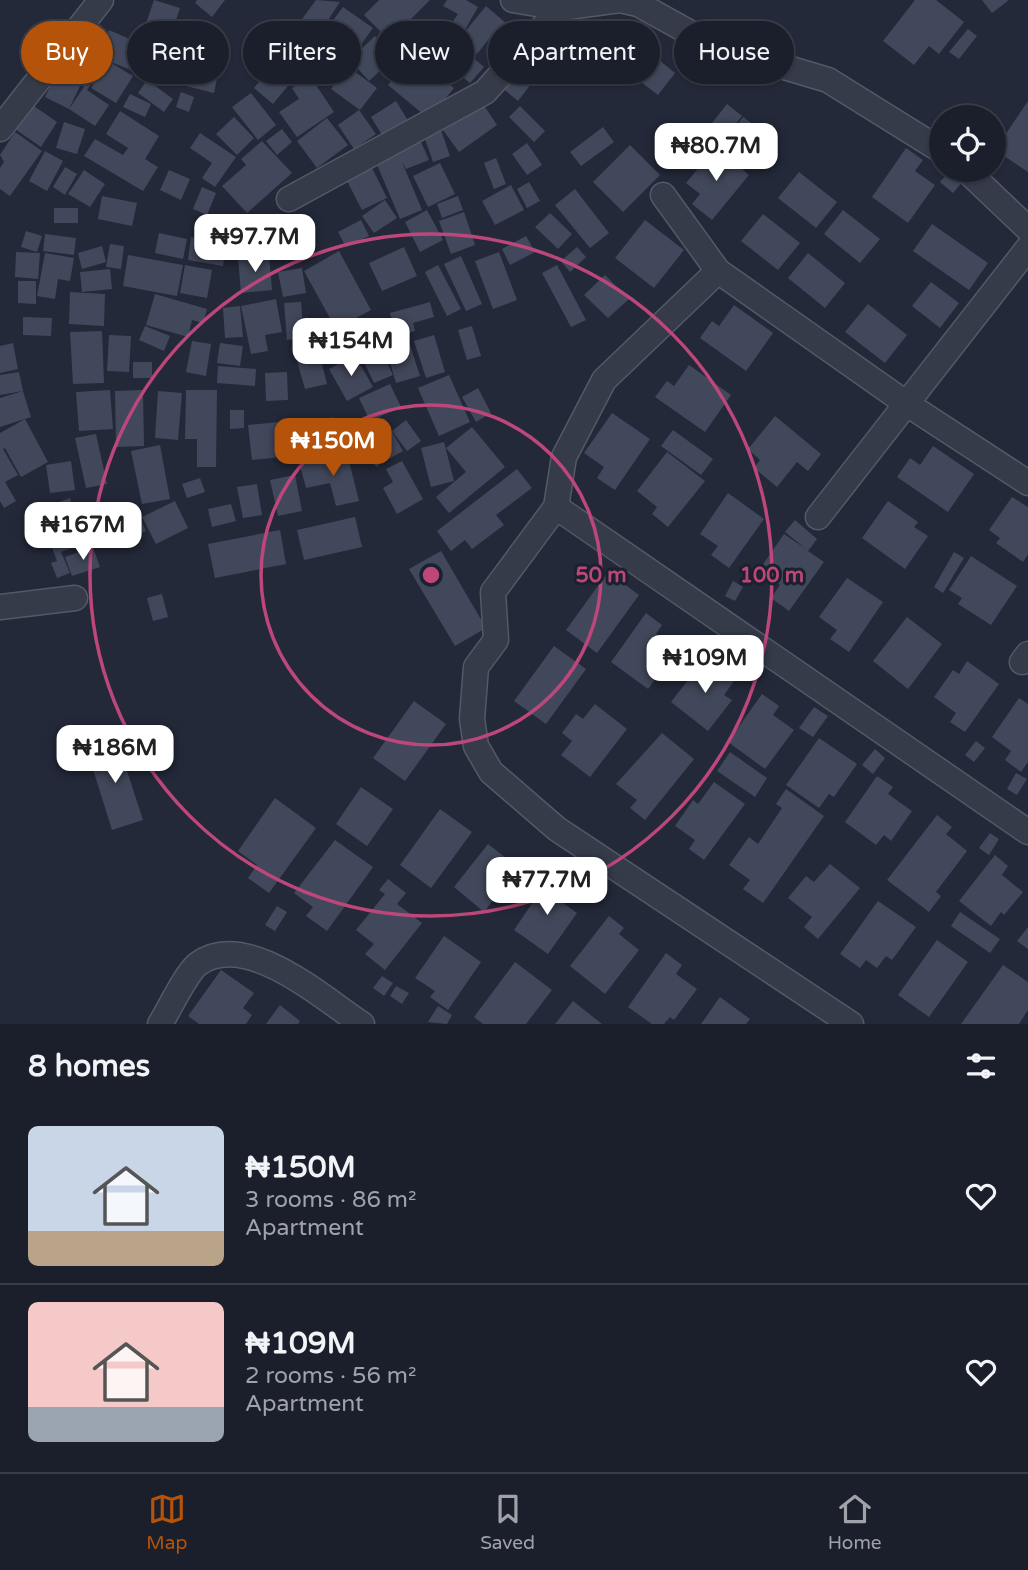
<!DOCTYPE html>
<meta charset="utf-8">
<style>
:root{--surface:#1a1f2b;--page:#272c37;--text:#f1f3f6;--muted:#9fa2a9;--line:#383d47;--accent:#b45309}
body{margin:0;font-family:"Varela Round",sans-serif;background:var(--page);color:var(--text);height:100vh;display:flex;flex-direction:column;font-size:26px;white-space:nowrap}
*{box-sizing:border-box;margin:0}
p{font-size:23px;color:var(--muted)}
.icon{flex:none;width:38px;height:38px;fill:none;stroke:currentColor;stroke-width:2;stroke-linecap:round;stroke-linejoin:round}
.map{position:relative;height:1024px;overflow:hidden}
.panel{display:flex;flex-direction:column;background:var(--surface);flex:1}
.panel>*{flex:none}
.hud{position:absolute;left:21px;top:21px;width:987px;height:63px;display:flex;gap:14px}
.controls{position:absolute;left:929px;top:105px;display:grid;gap:14px}
.controls a{display:grid;place-items:center;width:77px;height:77px;border-radius:50%;background:var(--surface);box-shadow:0 2px 5px #0004,0 0 0 2px var(--line);font-size:35px}
.price{position:absolute;translate:-50% -60px;padding:0 16px;border-radius:14px;background:#fff;color:#222;font-size:23px;line-height:46px;filter:drop-shadow(0 2px 4px #0008)}
.price::after{content:'';position:absolute;left:50%;top:42px;width:21px;height:16px;margin-left:-10px;background:inherit;clip-path:polygon(0 0,100% 0,50% 100%)}
.price.selected{background:var(--accent);color:#fff}
ul{padding:0;list-style:none}
li{display:flex;align-items:center;gap:21px;height:175px;padding:0 28px}
li+li{border-top:2px solid var(--line)}
li span{display:grid;place-items:center;flex:none;width:196px;height:140px;border-radius:10px;color:#555}
li>.icon{margin-inline-start:auto}
span .icon{width:84px;height:84px;fill:#fffc;stroke-width:1}
li b{font-size:30px}
h2{display:flex;justify-content:space-between;align-items:center;height:84px;padding:0 28px;font-size:30px}
.chip{padding:0 24px;border-radius:32px;background:var(--surface);box-shadow:0 2px 5px #0004,0 0 0 2px var(--line);font-size:24px;line-height:63px}
.chip.selected{background:var(--accent);color:#fff}
.menu{display:flex;justify-content:space-around;align-items:center;height:98px;border-top:2px solid var(--line);background:var(--surface);font-size:19px;color:var(--muted)}
.menu a{display:grid;justify-items:center;gap:4px}
.menu .selected{color:var(--accent)}
.map>svg:first-child{display:block}
</style>
<div class="map">
<svg width="1028" height="1024" viewBox="0 0 1028 1024">
<rect width="100%" height="100%" fill="#232939"/>
<path fill="#42485b" d="M154,0l26,8 -12,36 -26,-9z
M197,0h28l-13,17 -17,-14z
M316,0l24,2 -22,33 -18,-13z
M379,0h51l-25,25 11,12 -15,15 -37,-37z
M447,0h19l12,7 -16,28 -13,-8 9,-13 -15,-8z
M915,0h21l28,22 -25,32 -10,-8 -15,19 -31,-24z
M982,0h27l-17,13z
M486,6l34,29 -12,14 -16,-14 -15,19 -18,-15z
M343,7l30,21 -22,30 -30,-21z
M299,24l26,21 -14,18 -26,-22z
M436,27l48,40 -14,16 -48,-39z
M546,28l22,16 -15,21 -22,-16z
M968,29l9,7 -18,23 -10,-7z
M80,30l24,11 5,-11 53,23 -11,25 -78,-31z
M375,36l20,21 -26,24 -19,-21z
M329,45l18,14 -17,22 -18,-15z
M286,49l20,15 -33,40 -19,-16z
M79,50l24,16 -16,24 22,15 -14,21 -26,-17 15,-22 -20,-14z
M532,51l16,16 -16,17 -16,-16z
M413,54l41,34 -25,31 -41,-34z
M654,56l21,17 -17,22 -22,-17z
M172,57l47,12 -5,24 -48,-12z
M108,61l25,15 -17,27 -25,-15z
M347,66l30,22 -17,22 -29,-21z
M513,70l18,14 -13,17 -18,-15z
M56,74l24,12 -11,23 -24,-12z
M310,76l24,36 -37,25 -18,-25 20,-13 -7,-11z
M147,80l26,19 -9,13 -26,-19z
M181,92l13,5 -5,15 -13,-5z
M251,93l25,32 -18,15 -26,-33z
M130,94l21,10 -6,13 -22,-10z
M479,98l18,27 -38,27 -19,-26z
M396,101l13,21 -25,16 -13,-21z
M1028,101v71l-33,-22z
M31,104l26,18 -16,25 -26,-18z
M727,104l15,12 -19,24 -15,-12z
M520,106l25,25 -11,11 -25,-25z
M359,110l17,24 -22,15 -16,-24z
M120,111l39,25 -14,23 13,8 -15,24 -59,-35 11,-17 28,16 5,-7 -22,-14z
M234,117l20,21 -17,17 -21,-21z
M743,117l34,25 -20,27 -34,-25z
M327,118l21,27 -31,23 -20,-27z
M64,122l21,7 -8,25 -21,-6z
M603,127l11,15 -33,24 -11,-14z
M282,129l10,13 -15,13 -11,-14z
M441,130l9,26 -17,6 -9,-26z
M15,132l27,19 -32,45 -10,-7v-21l4,-6 -4,-7z
M200,133l36,24 -21,30 -13,-9 10,-15 -22,-15z
M418,135l11,25 -23,9 -4,-7 20,48 -22,9 -25,-59z
M262,141l30,32 -45,40 -25,-27 24,-21 -5,-6z
M527,143l15,22 -15,10 -15,-21z
M630,145l30,30 -37,37 -30,-30z
M716,147l33,28 -37,45 -20,-16 8,-10 -14,-11z
M906,148l17,12 -8,11 20,14 -27,38 -36,-26z
M45,151l18,10 -16,30 -18,-10z
M496,158l10,26 -12,5 -10,-26z
M440,163l15,31 -27,13 -15,-31z
M65,167l12,7 -12,21 -12,-8z
M372,168l15,30 -25,12 -15,-29z
M84,170l21,14 -15,23 -22,-13z
M169,170l21,9 -9,21 -21,-10z
M951,170l12,11 -10,12 -13,-11z
M799,172l38,30 -21,26 -38,-30z
M529,182l11,19 -13,7 -10,-19z
M511,185l13,25 -29,15 -13,-24z
M202,187l14,6 -9,22 -14,-6z
M575,189l34,44 -19,15 -35,-43z
M102,196l35,7 -5,23 -34,-7z
M458,196l5,14 -21,8 -5,-14z
M385,200l12,18 -23,15 -12,-17z
M54,208h24v15h-24z
M427,210l16,30 -23,12 -15,-30z
M843,210l37,29 -20,24 -36,-29z
M464,212l11,33 -24,9 -12,-33z
M550,213l22,21 -14,15 -23,-22z
M763,214l37,29 -22,27 -37,-29z
M361,220l8,16 -23,11 -8,-15z
M645,220l39,30 -30,38 -39,-30z
M932,224l56,39 -19,27 -56,-39z
M26,231l16,5 -5,16 -16,-5z
M159,233l28,6 -4,20 -28,-6z
M288,233v25h-13l-1,-24z
M45,234l31,4 -2,17 -31,-4z
M526,236l9,16 -25,13 -8,-16z
M191,237l36,6 -4,23 -35,-6z
M110,244l14,2 -3,23 -15,-2z
M102,246l4,16 -24,7 -4,-16z
M404,247l13,29 -35,15 -13,-28z
M577,247l9,10 -16,15 -9,-11z
M339,251l32,59 -35,19 -32,-58z
M16,252l24,1 -2,26 -23,-2z
M499,252l18,48 -24,9 -18,-48z
M45,253l29,5 -4,23 -12,-2 -3,20 -18,-3z
M808,253l37,30 -20,25 -37,-30z
M128,255l55,10 -6,31 -54,-10z
M269,255l3,35 -31,3 -3,-36z
M461,256l21,48 -16,7 -22,-47z
M185,265l27,5 -5,28 -27,-5z
M438,265l23,44 -14,7 -22,-44z
M557,265l29,55 -15,7 -29,-54z
M302,268l4,25 -23,4 -5,-25z
M110,269l2,20 -30,3 -2,-20z
M605,275l24,24 -21,19 -24,-23z
M18,281h18v23l-18,-1z
M931,282l28,21 -19,25 -28,-22z
M70,292l35,2 -1,32 -35,-2z
M155,294l52,15 -4,14 -11,-3 -4,17 -42,-12z
M276,299l6,33 -17,3 3,16 -17,3 -10,-48z
M301,302l3,36 -17,2 -3,-37z
M430,302l4,15 -21,6 2,8 -19,6 -6,-24z
M868,304l39,31 -22,28 -40,-31z
M734,305l39,28 -27,38 -46,-33 12,-17 7,5z
M240,306l3,31 -18,1 -2,-30z
M23,317l29,1 -1,18 -28,-1z
M145,326l25,10 -6,15 -25,-11z
M472,326l9,30 -14,4 -9,-30z
M102,331l2,52 -31,1 -3,-52z
M109,335l22,1 -2,36 -22,-1z
M434,335l11,37 -19,6 -12,-37z
M192,341l19,3 -5,32 -20,-4z
M409,342l11,34 -24,7 -10,-34z
M13,343l5,26 -18,4v-27z
M220,343l23,3 -3,20 -23,-3z
M380,347l13,28 -19,8 -13,-27z
M355,355l18,32 -26,14 -18,-32z
M320,356l7,28 -22,5 -8,-28z
M133,362h19v16h-19z
M689,365l42,30 -26,37 -50,-35 12,-16 7,5z
M218,366l38,3 -1,17 -38,-3z
M19,372l4,19 -23,4v-20z
M287,372l1,28 -22,1 -1,-28z
M449,375l21,47 -31,14 -21,-48z
M390,384l11,23 -31,14 -11,-23z
M478,388l13,25 -15,9 -14,-25z
M110,390l3,39 -34,2 -3,-39z
M143,390l1,56 -28,1 -1,-56z
M186,390h31l-1,77h-19v-28h-12z
M23,391l8,26 -31,10v-29z
M158,391l24,2 -4,47 -23,-2z
M230,410h14v18l-14,1z
M612,413l38,26 -35,51 -18,-12 7,-11 -20,-14z
M775,416l46,38 -13,17 -11,-9 -20,25 -23,-19 6,-8 -12,-11z
M334,417l7,35 -32,6 -7,-34z
M384,418l19,33 -14,8 -18,-33z
M25,419l23,43 -27,15 -16,-29 -2,1 15,26 -13,7 11,19 -12,7 -4,-7v-68z
M298,420l4,35 -50,5 -4,-35z
M406,420l15,21 -14,10 -15,-20z
M369,425l8,15 -17,10 -9,-15z
M472,427l33,40 -56,46 -13,-16 30,-25 -20,-24z
M673,430l40,29 -12,16 -40,-29z
M96,434l11,50 -21,4 -11,-50z
M444,442l10,39 -23,6 -10,-39z
M374,444l13,11 -10,12 -13,-11z
M160,445l10,54 -28,5 -11,-53z
M933,446l41,28 -26,38 -51,-35 13,-19 10,7z
M667,452l38,29 -37,46 -16,-13 5,-7 -20,-16z
M347,453l12,48 -23,5 -6,-23 -24,5 -6,-23z
M71,461l4,29 -25,3 -4,-28z
M402,461l21,38 -26,15 -14,-26 10,-6 -7,-13z
M517,469l15,19 -36,27 8,10 -32,24 -7,-9 -14,11 -14,-20z
M295,475l7,36 -24,5 -8,-36z
M200,478l5,14 -18,6 -5,-14z
M257,484l5,31 -19,3 -6,-31z
M728,493l36,26 -35,49 -18,-13 7,-9 -18,-12z
M1012,497l16,10v47l-5,8 -27,-19 4,-5 -11,-8z
M70,498l11,29 -26,9 -10,-29z
M175,501l13,27 -32,16 -14,-27z
M888,501l30,21 -4,5 14,9 -23,33 -43,-31z
M231,504l5,17 -24,6 -4,-18z
M135,507l11,24 -14,6 -11,-23z
M355,517l7,30 -58,13 -7,-30z
M795,520l22,19 -9,12 16,11 -35,49 -18,-13 9,-13 -21,-15 25,-36 22,15 -21,-17z
M111,525l6,18 -13,4 -6,-18z
M86,527l6,13 -31,12 9,21 -13,5 -6,-15 6,-2 -7,-19z
M280,530l6,34 -71,14 -7,-34z
M93,547l7,20 -28,9 -7,-19z
M441,551l45,77 -31,18 -46,-77z
M954,552l10,6 -21,35 -9,-6z
M971,556l46,30 -26,39 -33,-21 4,-6 -13,-8z
M608,572l31,23 -42,58 -31,-23z
M847,578l36,24 -34,50 -19,-13 7,-9 -18,-13z
M733,581l10,6 -8,14 -10,-5z
M162,594l6,23 -15,4 -6,-23z
M646,613l16,12 -6,9 21,15 -29,40 -37,-27z
M907,617l35,27 -34,45 -35,-28z
M554,646l32,23 -40,55 -32,-23z
M705,658l29,23 -10,14 8,5 -24,31 -37,-29z
M967,661l32,23 -34,48 -15,-10 6,-9 -22,-16 19,-27 6,4z
M762,694l17,12 -6,9 21,15 -29,39 -37,-27z
M1019,698l9,6v58l-7,10 -16,-12 6,-9 -19,-14z
M414,701l32,23 -41,57 -32,-23z
M595,704l32,25 -37,48 -29,-22 11,-14 -10,-8 14,-19 7,5z
M814,707l14,9 -15,21 -14,-9z
M662,733l32,26 -49,61 -15,-12 7,-8 -21,-16z
M819,738l38,26 -23,33 -5,-3 -10,14 -33,-23z
M117,740l26,80 -31,10 -25,-80z
M976,741l9,7 -11,14 -9,-7z
M875,749l10,9 -12,16 -11,-9z
M730,752l37,26 -12,19 -38,-26z
M1016,773l11,6 -10,16 -10,-6z
M877,776l16,11 -5,7 24,17 -21,30 -7,-6 -8,10 -31,-23z
M714,782l31,22 -41,56 -15,-11 6,-9 -20,-14 18,-26 5,4z
M361,787l32,22 -26,37 -31,-22z
M786,789l38,27 -61,87 -20,-14 7,-9 -21,-15 20,-28 9,7 24,-36 -6,-4z
M275,798l41,30 -47,65 -21,-15 9,-13 -19,-14z
M440,809l32,23 -41,56 -31,-23z
M937,815l15,12 -6,7 21,17 -31,41 5,4 -12,16 -42,-32z
M990,833l9,6 -10,16 -10,-7z
M335,840l38,27 -46,64 -21,-15 7,-9 -19,-14z
M488,844l40,31 -21,26 -9,-7 -14,18 -30,-25z
M995,855l13,11 -6,9 21,17 -19,23 -3,-3 -10,14 -32,-25z
M830,864l30,24 -42,51 -14,-12 8,-10 -24,-19 18,-22 8,6z
M550,877l18,13 -8,11 17,12 -29,41 -34,-24z
M388,879l18,14 -9,11 25,19 -37,47 -20,-16 9,-10 -18,-14 29,-36 -6,-4z
M878,901l38,26 -24,33 -6,-4 -9,12 -11,-8 -6,8 -20,-14z
M277,906l10,6 -12,19 -10,-6z
M960,912l40,27 -10,14 -39,-27z
M609,916l15,12 -5,6 20,16 -34,44 -35,-28z
M1028,927v22l-11,-8z
M444,936l37,26 -33,48 -18,-13 5,-6 -20,-13z
M937,940l31,22 -39,55 -31,-22z
M666,953l16,12 -6,9 21,15 -23,31 -4,-3 -6,7h-12l-24,-17z
M515,962l37,28 -26,34h-43l-9,-7z
M1003,965l25,17v28l-9,14h-58z
M221,970l33,23 -11,15 9,7 -6,9h-47l-11,-8z
M382,976l11,7 -9,13 -11,-8z
M396,986l13,7 -7,11 -12,-8z
M720,997l30,22 -4,5h-45z
M573,1001l29,23h-47z
M280,1005l20,16 -2,3h-32z
M438,1006l14,9 -5,9 -19,-2z"/>
<g fill="none" stroke-linecap="round" stroke-linejoin="round">
<defs>
<path id="minor" d="M513,0l47,8 60,-8 18,4 76,42 114,34 114,71
M0,129l101,-129
M966,170l62,59
M663,195l55,76 189,133 121,79
M289,199l196,-107 75,-84
M718,271l-114,109 -40,77 -8,50 -63,85 3,48 -20,27 -4,52 4,27 15,26 66,57 294,195
M556,507l472,325
M818,517l210,-269
M0,607l75,-9
M1022,662l6,-8
M160,1024c9,-14 26,-51 38,-60 48,-35 124,34 164,60"/>
</defs>
<use href="#minor" stroke="#545967" stroke-width="27"/>
<use href="#minor" stroke="#363b4a" stroke-width="24"/>
</g>
<g fill="none" stroke="#bd477b" stroke-width="3.5">
<circle cx="431" cy="575" r="170"/>
<circle cx="431" cy="575" r="341"/>
</g>
<circle cx="431" cy="575" r="10" fill="#bd477b" stroke="#1c212e" stroke-width="3.5"/>
<g font-size="21" text-anchor="middle" font-weight="bold" fill="#bd477b" stroke="#1c212e" stroke-width="6" stroke-linejoin="round" paint-order="stroke">
<text x="601" y="582">50 m</text>
<text x="772" y="582">100 m</text>
</g>
</svg>
<div class="controls">
<a><svg class="icon" aria-label="locate" viewBox="0 0 24 24"><circle cx="12" cy="12" r="6"/><path d="M12 2v4M12 18v4M2 12h4M18 12h4"/></svg></a>
</div>
<b class="price" style="left:716px;top:183px">₦80.7M</b>
<b class="price" style="left:255px;top:274px">₦97.7M</b>
<b class="price" style="left:351px;top:378px">₦154M</b>
<b class="price selected" style="left:333px;top:478px">₦150M</b>
<b class="price" style="left:83px;top:562px">₦167M</b>
<b class="price" style="left:705px;top:695px">₦109M</b>
<b class="price" style="left:115px;top:785px">₦186M</b>
<b class="price" style="left:547px;top:917px">₦77.7M</b>
<div class="hud">
<a class="chip selected">Buy</a>
<a class="chip">Rent</a>
<a class="chip">Filters</a>
<a class="chip">New</a>
<a class="chip">Apartment</a>
<a class="chip">House</a>
</div>
</div>
<section class="panel">
<h2>8 homes<svg class="icon" aria-label="filters" viewBox="0 0 24 24"><path d="M4 7h16M4 17h16"/><circle cx="9" cy="7" r="2"/><circle cx="15" cy="17" r="2"/></svg></h2>
<ul>
<li><span style="background:linear-gradient(#c9d6e8 75%,#b9a48a 0)"><svg class="icon" aria-label="home" viewBox="0 0 24 24"><path d="M3 11l9-7 9 7M6 9v11h12V9"/></svg></span><div><b>₦150M</b><p>3 rooms · 86 m²</p><p>Apartment</p></div><svg class="icon" aria-label="heart" viewBox="0 0 24 24"><path d="M12 20l-8-8c-3-5 5-10 8-4 3-6 11-1 8 4z"/></svg></li>
<li><span style="background:linear-gradient(#f6c9c9 75%,#9aa5b1 0)"><svg class="icon" aria-label="home" viewBox="0 0 24 24"><path d="M3 11l9-7 9 7M6 9v11h12V9"/></svg></span><div><b>₦109M</b><p>2 rooms · 56 m²</p><p>Apartment</p></div><svg class="icon" aria-label="heart" viewBox="0 0 24 24"><path d="M12 20l-8-8c-3-5 5-10 8-4 3-6 11-1 8 4z"/></svg></li>
</ul>
</section>
<nav class="menu">
<a class="selected"><svg class="icon" aria-label="map" viewBox="0 0 24 24"><path d="M3 6l6-2 6 2 6-2v14l-6 2-6-2-6 2zM9 4v14M15 6v14"/></svg>Map</a>
<a><svg class="icon" aria-label="saved" viewBox="0 0 24 24"><path d="M7 4h10v16l-5-4-5 4z"/></svg>Saved</a>
<a><svg class="icon" aria-label="home" viewBox="0 0 24 24"><path d="M3 11l9-7 9 7M6 9v11h12V9"/></svg>Home</a>
</nav>
